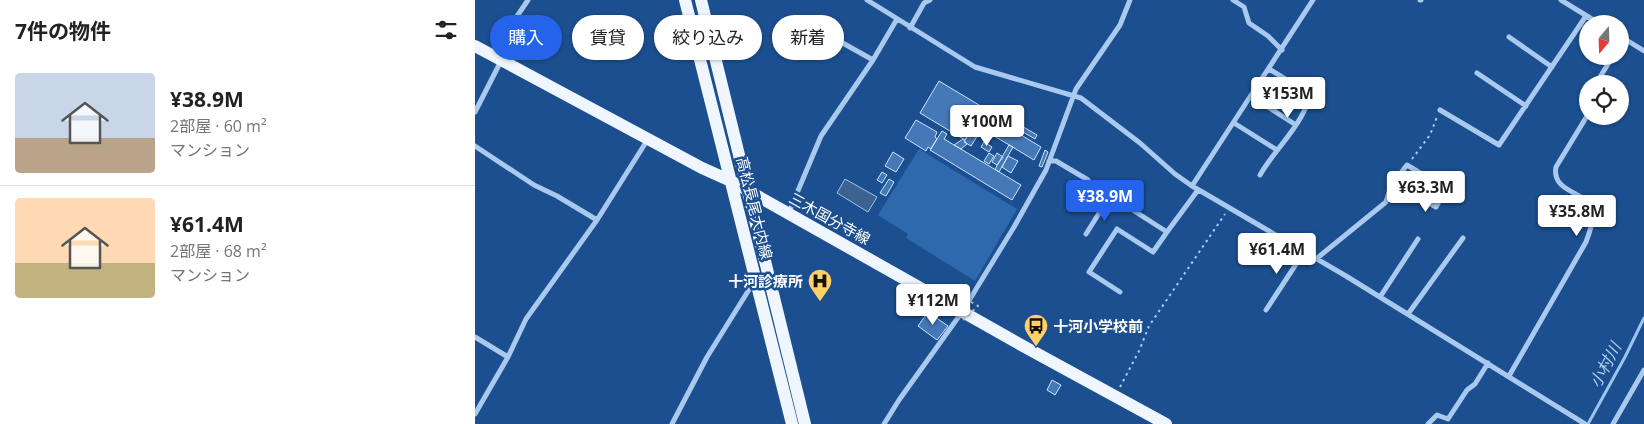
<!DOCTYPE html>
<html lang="ja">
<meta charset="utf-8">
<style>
:root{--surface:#fff;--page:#f6f6f6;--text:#222;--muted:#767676;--line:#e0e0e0;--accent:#2563eb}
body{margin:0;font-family:"Open Sans","Noto Sans JP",sans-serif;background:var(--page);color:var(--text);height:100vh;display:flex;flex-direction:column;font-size:19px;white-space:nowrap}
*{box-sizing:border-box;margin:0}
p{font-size:16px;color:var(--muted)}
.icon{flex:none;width:28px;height:28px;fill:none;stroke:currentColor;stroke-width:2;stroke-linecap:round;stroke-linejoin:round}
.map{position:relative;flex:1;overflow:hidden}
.side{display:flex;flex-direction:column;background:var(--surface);width:475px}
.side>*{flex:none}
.top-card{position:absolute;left:15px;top:15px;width:475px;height:45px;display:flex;gap:10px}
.needle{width:32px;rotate:199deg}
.buttons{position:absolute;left:1104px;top:15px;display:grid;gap:10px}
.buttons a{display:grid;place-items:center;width:50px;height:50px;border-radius:50%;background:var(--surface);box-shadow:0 1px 4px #0004;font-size:25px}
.price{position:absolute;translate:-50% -42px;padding:0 11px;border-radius:5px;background:#fff;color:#222;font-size:16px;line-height:32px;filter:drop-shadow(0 1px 2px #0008)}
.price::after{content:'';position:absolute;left:50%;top:30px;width:15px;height:11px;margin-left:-8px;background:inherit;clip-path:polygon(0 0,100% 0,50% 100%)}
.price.selected{background:var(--accent);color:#fff}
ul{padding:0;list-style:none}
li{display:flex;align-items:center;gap:15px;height:125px;padding:0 15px}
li+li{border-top:1px solid var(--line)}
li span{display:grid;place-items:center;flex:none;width:140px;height:100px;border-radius:5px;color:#555}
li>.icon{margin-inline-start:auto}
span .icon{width:60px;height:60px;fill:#fffc;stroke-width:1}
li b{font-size:21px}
h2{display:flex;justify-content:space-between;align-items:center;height:60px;padding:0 15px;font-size:21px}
.tag{padding:0 18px;border-radius:22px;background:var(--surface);box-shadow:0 1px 4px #0004;font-size:18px;line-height:45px}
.tag.selected{background:var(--accent);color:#fff}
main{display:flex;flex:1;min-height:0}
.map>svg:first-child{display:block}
</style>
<main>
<section class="side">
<h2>7件の物件<svg class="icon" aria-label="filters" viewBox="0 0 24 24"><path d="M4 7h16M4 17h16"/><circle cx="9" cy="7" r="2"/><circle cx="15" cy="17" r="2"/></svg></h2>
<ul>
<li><span style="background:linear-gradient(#c9d6e8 65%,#b9a48a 0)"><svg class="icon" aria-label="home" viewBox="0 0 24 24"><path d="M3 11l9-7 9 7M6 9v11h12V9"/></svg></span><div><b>¥38.9M</b><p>2部屋 · 60 m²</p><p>マンション</p></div></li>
<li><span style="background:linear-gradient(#ffd9b3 65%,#c2b280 0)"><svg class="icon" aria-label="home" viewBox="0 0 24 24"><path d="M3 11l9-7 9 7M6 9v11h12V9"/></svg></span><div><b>¥61.4M</b><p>2部屋 · 68 m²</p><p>マンション</p></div></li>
</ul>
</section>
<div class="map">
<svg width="1169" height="424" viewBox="0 0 1169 424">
<rect width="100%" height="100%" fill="#1b4f8f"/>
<path fill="#2e69ad" d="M444,149l98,60 -42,72 -69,-43 2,-4 -30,-19z"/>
<path fill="#3c6290" stroke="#9cc4f0" d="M370,179l32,18 -9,15 -31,-19z"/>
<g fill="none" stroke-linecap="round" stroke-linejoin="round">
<path stroke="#9cc4f0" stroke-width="3" d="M1113,424l37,-67 19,-39"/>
</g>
<path fill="#4478b7" stroke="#cfe3fa" d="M464,81l45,27 -19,32 -45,-27z
M509,108l8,4 -21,34 -7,-4z
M524,111l9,5 -2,3 -9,-5z
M518,118l48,29 -7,13 -48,-29z
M441,120l21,12 -2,5 2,2 -6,10 -3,-2 -2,4 -21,-13z
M545,125l17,10 -2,4 -17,-10z
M467,131l5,3 -3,5 77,46 -9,15 -82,-50z
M488,139l4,5 -6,5 -7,-4z
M509,142l8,5 -3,5 -8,-5z
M534,145l4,2 -14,25 -4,-3z
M570,150l3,2 -6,15 -3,-1z
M418,152l11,7 -8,13 -11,-6z
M514,153l5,3 -5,8 -5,-3z
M522,153l6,4 -6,8 -5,-3z
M533,156l10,5 -7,12 -9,-6z
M407,172l5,3 -5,8 -5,-3z
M414,179l5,3 -8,14 -6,-3z
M453,312l20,14 -11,14 -19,-14z
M577,380l9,5 -6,10 -8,-5z"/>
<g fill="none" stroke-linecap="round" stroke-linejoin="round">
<path stroke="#a9c9ee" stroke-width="2" stroke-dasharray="2.5 4" stroke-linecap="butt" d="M937,159l18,-24 7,-18
M487,296l4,-7h2
M645,387l19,-36 10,-25 76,-112"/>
<path stroke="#a9c9ee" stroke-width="5" d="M392,0l108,67 106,31 59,45 35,31 17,12 154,90 239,148
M758,0l11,7 5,16 19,13 14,14
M945,0h1
M1086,0l39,24
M435,28l14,-25 6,-3
M1145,36l24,15
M357,37l41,23
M1034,37l43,30
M1145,46l5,-7
M22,57l12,-29 19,-28
M1002,73l49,33
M1123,84l2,-7 13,-21
M776,96l45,29
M965,110l59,35 87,-129
M0,112l26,-51
M759,123l43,27
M0,146l59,39 23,11 40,24
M574,161h7l32,19 2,8 31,18
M785,175c12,-21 30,-38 41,-58 4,-7 7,-15 10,-22l-42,-26
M717,186l121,-186
M314,212l32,-76 52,-76 24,-41
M692,232l31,-42
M611,234l22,-35
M841,259l70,-57c3,-15 12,-25 21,-37l39,24 -10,18 -42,-24
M645,292l-31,-20 28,-43 36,23 14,-20 -39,-25
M905,297l38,-58
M791,310l38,-58
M933,314l55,-76
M0,337l33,20 -33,57
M33,357l18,-38 71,-99 51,-81
M1034,376l77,-134c3,-9 8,-20 7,-30 -3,-21 -42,-18 -37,-45l31,-51
M197,424l35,-67 43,-69 6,-5
M409,424l15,-24 63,-88 52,-85 32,-57 30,-81 44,-64 10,-25
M953,424l9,-9 11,4 19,-29 8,-6 13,-21
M1138,424l31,-54"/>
<path stroke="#f0f6ff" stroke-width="12" d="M210,0l107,424
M226,0l104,424
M0,46l227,122 29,13 292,165 143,78"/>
<path stroke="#a9c9ee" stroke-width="2" stroke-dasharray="2.5 4" stroke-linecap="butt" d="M488,320l15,-14 -12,-7"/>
</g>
<defs>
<symbol id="hospital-pin" viewBox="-11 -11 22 30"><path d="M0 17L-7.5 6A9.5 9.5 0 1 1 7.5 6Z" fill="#ffd166" stroke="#1b4f8f"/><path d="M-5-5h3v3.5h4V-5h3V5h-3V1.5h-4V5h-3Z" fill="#111"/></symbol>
<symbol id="bus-pin" viewBox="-11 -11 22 30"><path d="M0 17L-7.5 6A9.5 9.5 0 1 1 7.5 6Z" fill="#ffd166" stroke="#1b4f8f"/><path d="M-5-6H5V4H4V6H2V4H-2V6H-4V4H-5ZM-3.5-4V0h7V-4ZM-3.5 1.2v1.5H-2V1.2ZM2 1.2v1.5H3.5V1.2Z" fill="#111"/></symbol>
</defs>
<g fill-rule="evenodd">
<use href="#hospital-pin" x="331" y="267" width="28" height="38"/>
<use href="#bus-pin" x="547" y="312" width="28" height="38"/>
</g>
<g text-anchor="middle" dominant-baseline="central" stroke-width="5" stroke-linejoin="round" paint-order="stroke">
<g font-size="15" fill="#fff" stroke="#1b4f8f">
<text transform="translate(280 208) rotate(76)">高松長尾大内線</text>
<text transform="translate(355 218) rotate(29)">三木国分寺線</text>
</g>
<g font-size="15" font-weight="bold" fill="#fff" stroke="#1b4f8f" text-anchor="end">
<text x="328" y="281">十河診療所</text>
<text x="578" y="326" text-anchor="start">十河小学校前</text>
</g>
<g font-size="16" font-style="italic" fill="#b5d3f5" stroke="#1b4f8f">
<text transform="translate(1130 365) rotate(-62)">小村川</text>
</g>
</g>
</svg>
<div class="buttons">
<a><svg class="needle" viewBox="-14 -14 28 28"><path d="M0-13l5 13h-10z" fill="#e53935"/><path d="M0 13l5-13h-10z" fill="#767676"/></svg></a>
<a><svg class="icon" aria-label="locate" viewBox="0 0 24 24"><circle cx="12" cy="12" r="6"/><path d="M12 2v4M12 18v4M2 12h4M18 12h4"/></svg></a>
</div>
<b class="price" style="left:813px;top:119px">¥153M</b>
<b class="price" style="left:512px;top:147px">¥100M</b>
<b class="price" style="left:951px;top:213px">¥63.3M</b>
<b class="price selected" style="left:630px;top:222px">¥38.9M</b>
<b class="price" style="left:1102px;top:237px">¥35.8M</b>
<b class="price" style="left:802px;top:275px">¥61.4M</b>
<b class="price" style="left:458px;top:326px">¥112M</b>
<div class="top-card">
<a class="tag selected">購入</a>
<a class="tag">賃貸</a>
<a class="tag">絞り込み</a>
<a class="tag">新着</a>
</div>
</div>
</main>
